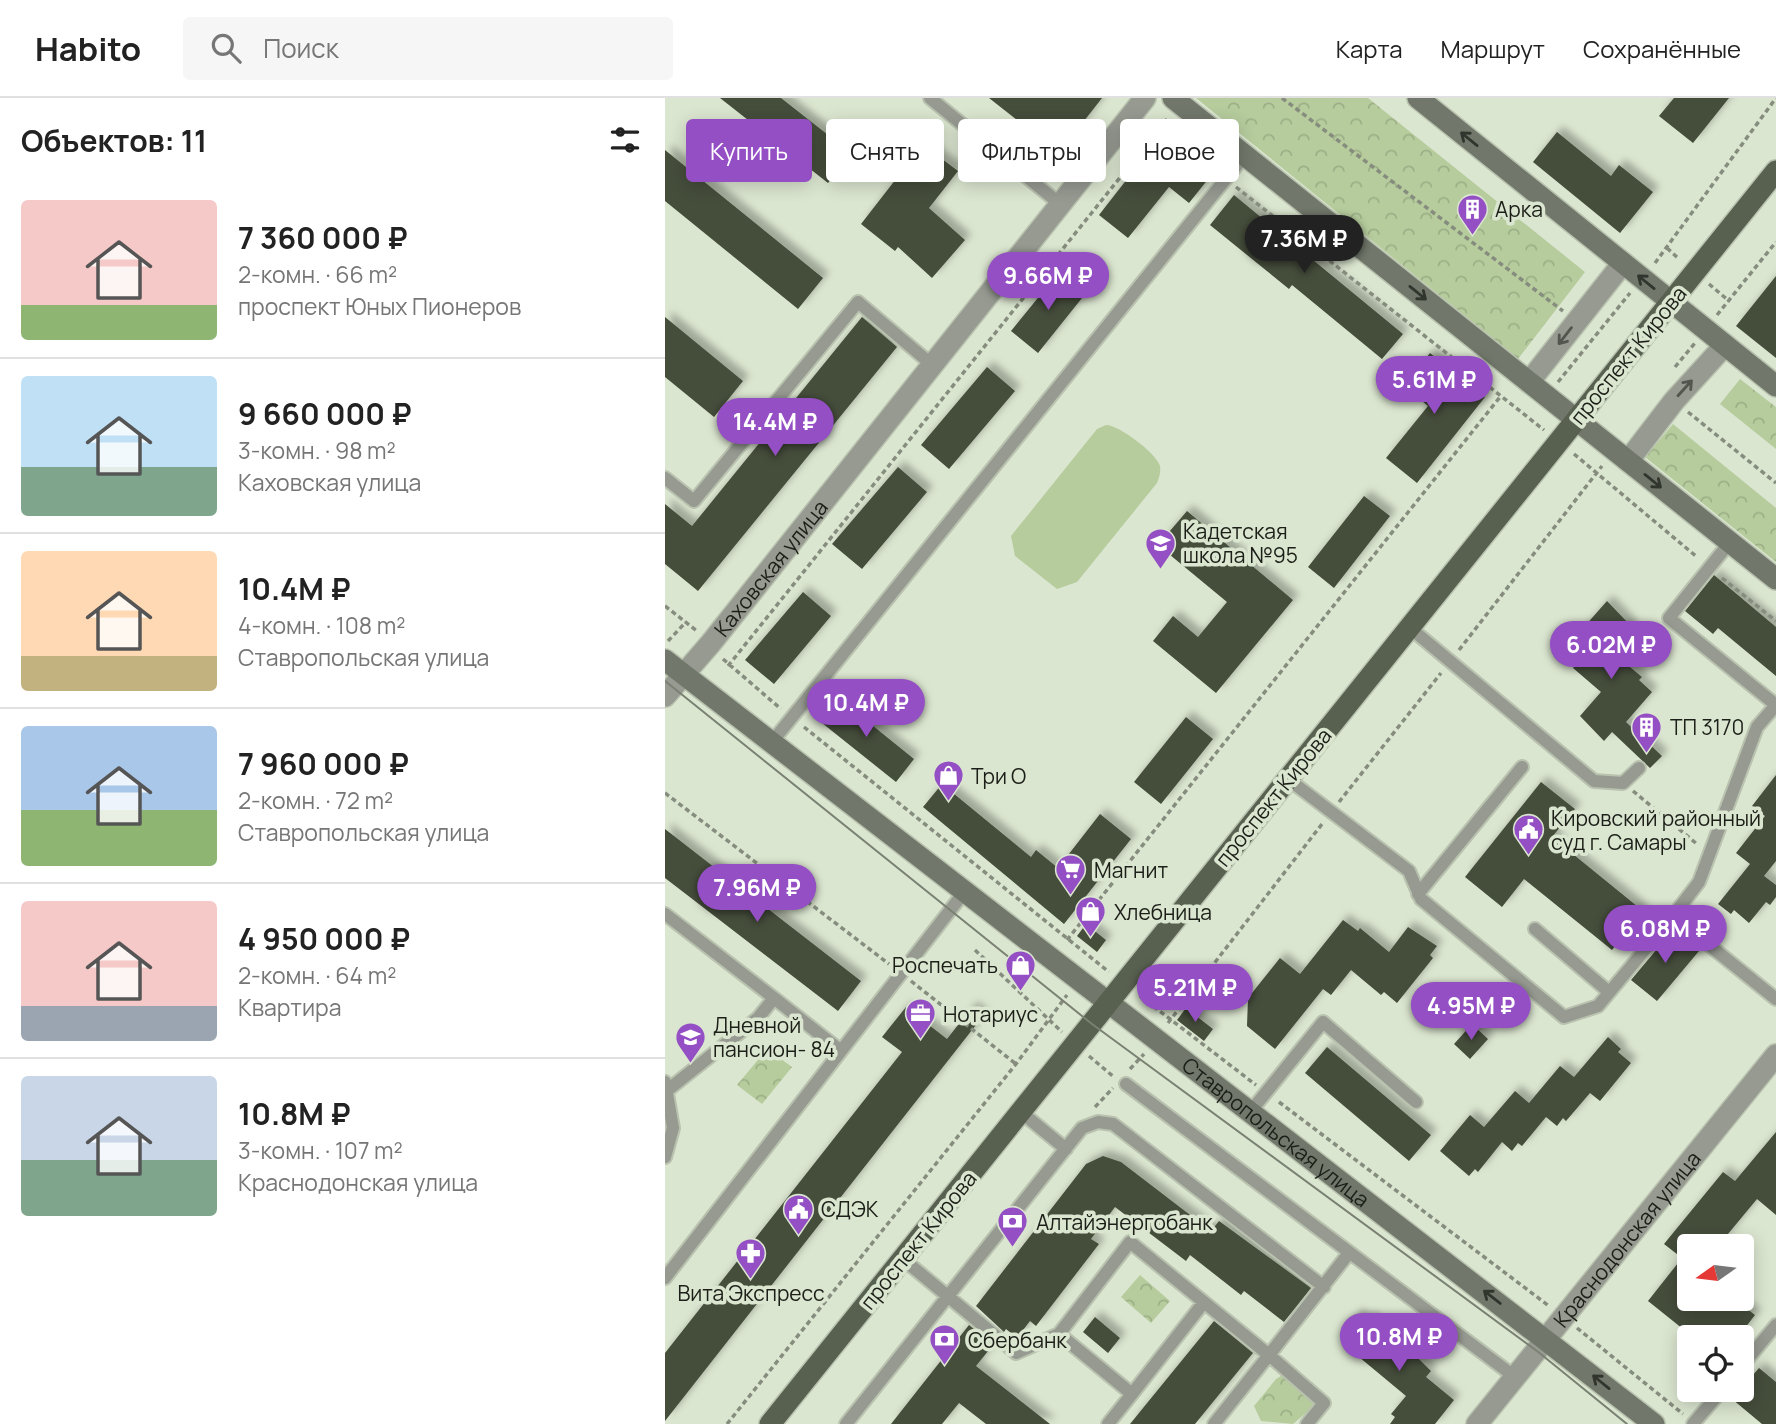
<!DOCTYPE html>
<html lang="ru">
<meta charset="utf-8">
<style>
:root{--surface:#fff;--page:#f6f6f6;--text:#222;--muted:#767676;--line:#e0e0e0;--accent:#934fc3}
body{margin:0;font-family:Manrope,sans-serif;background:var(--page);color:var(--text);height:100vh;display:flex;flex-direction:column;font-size:26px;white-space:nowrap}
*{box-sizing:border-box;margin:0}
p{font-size:23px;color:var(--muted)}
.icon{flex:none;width:38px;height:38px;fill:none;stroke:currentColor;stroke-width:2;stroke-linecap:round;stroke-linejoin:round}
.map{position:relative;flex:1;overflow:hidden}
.sheet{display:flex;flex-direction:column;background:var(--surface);width:665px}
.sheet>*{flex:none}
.hud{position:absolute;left:21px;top:21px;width:665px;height:63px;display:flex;gap:14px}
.needle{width:46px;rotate:256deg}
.fabs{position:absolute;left:1012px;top:1136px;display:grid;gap:14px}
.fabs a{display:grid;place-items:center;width:77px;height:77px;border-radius:7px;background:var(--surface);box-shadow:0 4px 18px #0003;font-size:35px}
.price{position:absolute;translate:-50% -60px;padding:0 16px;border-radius:24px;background:var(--accent);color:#fff;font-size:23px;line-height:46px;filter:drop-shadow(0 2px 4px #0008)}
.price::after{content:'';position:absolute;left:50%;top:42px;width:21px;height:16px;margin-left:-10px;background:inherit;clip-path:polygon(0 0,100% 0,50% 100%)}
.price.on{background:#222;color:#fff}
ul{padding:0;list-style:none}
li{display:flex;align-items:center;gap:21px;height:175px;padding:0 21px}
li+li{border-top:2px solid var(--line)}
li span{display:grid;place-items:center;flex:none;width:196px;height:140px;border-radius:7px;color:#555}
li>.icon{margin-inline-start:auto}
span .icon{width:84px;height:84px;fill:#fffc;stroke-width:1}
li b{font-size:30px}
h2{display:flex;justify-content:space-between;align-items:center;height:84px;padding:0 21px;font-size:30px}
.chip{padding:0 24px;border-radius:7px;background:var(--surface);box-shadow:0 4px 18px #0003;font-size:24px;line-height:63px}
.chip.on{background:var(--accent);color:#fff}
header{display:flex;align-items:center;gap:42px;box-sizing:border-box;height:98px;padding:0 35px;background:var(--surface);border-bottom:2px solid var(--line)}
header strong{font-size:33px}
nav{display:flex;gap:38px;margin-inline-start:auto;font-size:24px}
.search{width:490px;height:63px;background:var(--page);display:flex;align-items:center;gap:18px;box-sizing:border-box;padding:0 24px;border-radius:7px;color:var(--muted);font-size:26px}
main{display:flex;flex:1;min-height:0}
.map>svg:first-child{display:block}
</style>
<header>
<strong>Habito</strong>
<div class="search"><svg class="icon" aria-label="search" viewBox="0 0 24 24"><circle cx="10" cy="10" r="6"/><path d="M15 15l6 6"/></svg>Поиск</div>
<nav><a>Карта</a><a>Маршрут</a><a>Сохранённые</a></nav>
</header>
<main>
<section class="sheet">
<h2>Объектов: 11<svg class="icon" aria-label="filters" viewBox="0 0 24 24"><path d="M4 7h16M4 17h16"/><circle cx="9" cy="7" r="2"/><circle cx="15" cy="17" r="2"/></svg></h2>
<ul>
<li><span style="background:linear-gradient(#f6c9c9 75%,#8fb573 0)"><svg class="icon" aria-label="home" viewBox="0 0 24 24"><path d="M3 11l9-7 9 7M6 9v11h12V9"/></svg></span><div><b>7 360 000 ₽</b><p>2-комн. · 66 m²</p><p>проспект Юных Пионеров</p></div></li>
<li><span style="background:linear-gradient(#bfe0f5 65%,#7fa58c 0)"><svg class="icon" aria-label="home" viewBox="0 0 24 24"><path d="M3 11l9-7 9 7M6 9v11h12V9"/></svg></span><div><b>9 660 000 ₽</b><p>3-комн. · 98 m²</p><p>Каховская улица</p></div></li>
<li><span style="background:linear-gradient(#ffd9b3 75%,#c2b280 0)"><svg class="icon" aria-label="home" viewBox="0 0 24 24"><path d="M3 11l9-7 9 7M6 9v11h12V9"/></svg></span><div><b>10.4M ₽</b><p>4-комн. · 108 m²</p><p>Ставропольская улица</p></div></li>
<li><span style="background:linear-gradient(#a9c7e8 60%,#8fb573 0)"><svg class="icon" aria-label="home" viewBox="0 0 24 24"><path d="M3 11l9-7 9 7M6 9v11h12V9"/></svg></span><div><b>7 960 000 ₽</b><p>2-комн. · 72 m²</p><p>Ставропольская улица</p></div></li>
<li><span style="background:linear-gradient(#f6c9c9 75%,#9aa5b1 0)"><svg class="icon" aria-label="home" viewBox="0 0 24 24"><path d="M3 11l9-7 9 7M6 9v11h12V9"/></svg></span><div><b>4 950 000 ₽</b><p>2-комн. · 64 m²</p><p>Квартира</p></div></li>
<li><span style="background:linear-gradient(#c9d6e8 60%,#7fa58c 0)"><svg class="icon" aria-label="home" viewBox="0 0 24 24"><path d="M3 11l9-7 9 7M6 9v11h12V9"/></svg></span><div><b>10.8M ₽</b><p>3-комн. · 107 m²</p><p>Краснодонская улица</p></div></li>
</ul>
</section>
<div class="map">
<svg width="1111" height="1326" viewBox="0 0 1111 1326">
<defs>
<pattern id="park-crowns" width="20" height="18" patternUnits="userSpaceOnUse" patternTransform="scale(1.75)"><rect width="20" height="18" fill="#b6cc9d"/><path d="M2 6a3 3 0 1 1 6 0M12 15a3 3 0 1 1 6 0" fill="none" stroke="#9caf86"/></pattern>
<filter id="shadow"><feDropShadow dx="6" dy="-6" stdDeviation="3.5" flood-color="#0004"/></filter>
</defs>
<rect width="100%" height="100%" fill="#dbe6d0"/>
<path fill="#b6cc9d" d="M441,327c13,0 50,28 54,41 1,6 -1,12 -3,17l-80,99 -20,7 -42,-33 -4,-20 86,-107z"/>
<path fill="url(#park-crowns)" d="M531,0h172l217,174 -67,87z
M1075,281l36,28v42l-56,-45z
M1008,326l103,84v54l-131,-105z
M102,951l25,18 -30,37 -25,-19z
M475,1177l30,26 -19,22 -30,-26z
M627,1271l28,32 -27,23 -32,-3 -7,-15 22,-27z"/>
<path fill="#454d3b" filter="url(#shadow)" d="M55,0h61l70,55 -23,30z
M324,0h113l-43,55z
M1009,0h55l-36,45 -34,-27z
M892,34l54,44 8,-11 34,27 -33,41 -87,-71z
M498,35l50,40 -24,30 -20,-16 -41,51 -29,-23z
M244,36l49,37 -29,37 36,32 -33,38 -34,-31 -3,4 -34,-27 49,-63 -14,-11z
M0,52l158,128 -25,31 -133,-108z
M569,97l169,139 -21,25 -90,-74 -3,4 -79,-64z
M394,174l27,21 -48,60 -27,-22z
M1111,178v82l-40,-32z
M0,219l78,64 -29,36 -49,-40z
M197,219l35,30 -199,244 -33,-27v-60l27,22z
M765,255l55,44 -68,86 -31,-25 42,-52 -24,-20z
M322,269l28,24 -66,78 -28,-24z
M233,369l29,25 -65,77 -30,-25z
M699,398l26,20 -56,72 -26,-21z
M522,413l106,89 -77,93 -63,-52 20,-25 25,21 29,-35 -69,-57z
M1049,477l62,52v49l-58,-48 -5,6 -28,-23z
M138,494l28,24 -57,68 -29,-24z
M942,503l26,27 -21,24 30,25 -3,3 13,12 -26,30 36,34 -12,12 -38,-36 -8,9 -24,-25 21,-24 -28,-24 2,-3 -14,-12z
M171,598l78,63 -18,23 -79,-63z
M521,619l27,22 -52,65 -27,-22z
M1111,677v86l-12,15 12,9v12l-6,8 -4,-3 -17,21 -15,-13 -3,4 -13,-10 32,-40 -14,-11 29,-37 -13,-10z
M876,684l34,27 -23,28 91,74 -31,39 -88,-71 -22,28 -37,-30z
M277,686l89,73 5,-7 22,18 42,-54 31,25 -67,85 -141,-117z
M0,731l196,152 -23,30 -173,-133z
M678,822l15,11 2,-3 29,24 19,-25 29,19 -7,9 3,3 -36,45 -13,-11 -3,3 -30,-25 -20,25 -8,-6 -48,60 -28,-23 1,-28 32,-40 20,16z
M421,826l20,16 -9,12 -20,-16z
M1008,832l26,21 -42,50 -26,-21z
M241,909l41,32 25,-32 11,9 -318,405v-68l237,-301 -20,-15z
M521,910l27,21 -9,12 -27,-21z
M807,926l16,15 -18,20 -16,-15z
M943,939l13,12 -3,3 13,11 -31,38 -10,-8 -24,28 -3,-3 -6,8 -11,-9 -24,29 -4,-3 -6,8 -10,-9 -24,30 -3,-3 -6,7 -29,-25 30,-36 14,12 31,-36 14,12 31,-37 14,11z
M662,949l104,88 -22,26 -104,-88z
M1111,1034v83l-19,-16 -39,47h-29v52h44l22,17 -17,22h-45l-45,-36 34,-43 -18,-14 59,-72 12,9z
M438,1058l18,6 90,69 8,-10 92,67 -27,34 -40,-31 -3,4 -51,-40 -4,6 -71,-54 -24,32 8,5 -63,82 -6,-5 -13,17 -11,-9 -2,3 -28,-26 110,-142z
M692,1216l8,7 4,-4 47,39 15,15 -5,6 28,23 -19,24h-45l5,-7 -4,-3 15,-18 -53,-44 3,-4 -16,-13z
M430,1219l25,21 -12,15 -25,-21z
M549,1223l39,32 -58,71h-65z
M304,1227l24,20 -17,21 74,58h-64l-27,-21 -17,21h-51z
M1094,1270l17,14v42h-14l-30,-25z"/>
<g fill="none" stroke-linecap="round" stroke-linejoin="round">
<defs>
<path id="lane" d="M265,0l130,106
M0,380l29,23 164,-199 66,56
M1065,444l-61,76 107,87 -19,22 -58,155 -26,34 103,83
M744,529l185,154 29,2 16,-15
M107,644l473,-587
M623,681l121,92 12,28 143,118 34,-11 75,-90
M753,796l104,-127
M0,816l109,84
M870,831l74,63
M461,986l389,293
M4,991l89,-71 16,-20 67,53
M586,1013l72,-89 93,80
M356,1014l45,37
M0,1059l8,-29 -8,-46
M238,1161l113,94 43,-19 71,-92 139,113 80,-102
M0,1180l300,-387
M394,1236l73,60 72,-92
M1076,1269l35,-42
M181,1326l236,-296 16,-6 15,2 211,163
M443,1326l24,-30
M549,1326l55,-69 55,48 -17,21
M1028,1326l29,-34"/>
<g id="street">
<path d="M864,284l94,-119"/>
<path d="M963,363l46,-60 51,-56"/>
<path id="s1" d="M0,598l46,-53 434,-545"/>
<path id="s2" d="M812,1326l299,-369"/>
</g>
<g id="secondary">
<path d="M508,0l603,481"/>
<path d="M753,0l358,288"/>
<path id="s3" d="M0,562l989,764"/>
</g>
<path id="primary" d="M105,1326l1006,-1253"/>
</defs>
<use href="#lane" stroke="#b9c2af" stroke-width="16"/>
<use href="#street" stroke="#b9c2af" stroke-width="24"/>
<use href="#secondary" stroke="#b9c2af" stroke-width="24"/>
<use href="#primary" stroke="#b9c2af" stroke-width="24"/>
<path stroke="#868d7e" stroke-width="3.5" stroke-dasharray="5 3.5" stroke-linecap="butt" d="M617,0l281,213
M487,22l62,49
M571,89l308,243
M1002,150l12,11
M990,165l121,-165
M1044,186l20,17
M1052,217l59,-73
M1010,269l20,-24
M893,284l72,-89
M1023,314l88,71
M909,356l123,103
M1057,480l54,43
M0,508l32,25
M3,543l18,-19
M794,552l143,-184
M58,561l58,50
M63,568l439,-547
M139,629l305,245
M968,693l64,53
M0,695l224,171
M674,704l102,-129
M402,842l433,-543
M310,852l87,82
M246,883l105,83
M475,898l116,89
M503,925l154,-199
M424,958l26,22
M465,971l14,-15
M614,1004l270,204
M430,1009l18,-19
M912,1230l106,86
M62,1326l289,-360 51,-69"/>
<use href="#lane" stroke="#969a91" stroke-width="12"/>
<use href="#street" stroke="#969a91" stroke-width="21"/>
<use href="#secondary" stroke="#71786b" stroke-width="21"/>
<use href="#primary" stroke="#586050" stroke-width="21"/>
<path stroke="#7a8172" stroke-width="2" d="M0,583l427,343 445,327 90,73"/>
</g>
<defs><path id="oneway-shaft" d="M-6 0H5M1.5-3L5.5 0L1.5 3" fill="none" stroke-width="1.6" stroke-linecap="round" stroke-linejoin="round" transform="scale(1.75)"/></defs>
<g stroke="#31352d">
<use href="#oneway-shaft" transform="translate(804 41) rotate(-141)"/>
<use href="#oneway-shaft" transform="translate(981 184) rotate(-141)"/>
<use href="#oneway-shaft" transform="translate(753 195) rotate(39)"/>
<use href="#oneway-shaft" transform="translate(988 383) rotate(39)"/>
<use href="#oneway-shaft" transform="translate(827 1199) rotate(-142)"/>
<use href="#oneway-shaft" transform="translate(936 1284) rotate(-141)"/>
</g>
<g stroke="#53564e">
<use href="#oneway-shaft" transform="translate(900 238) rotate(128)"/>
<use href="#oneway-shaft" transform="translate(1020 290) rotate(-48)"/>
</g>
<defs>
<symbol id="building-pin" viewBox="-11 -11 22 30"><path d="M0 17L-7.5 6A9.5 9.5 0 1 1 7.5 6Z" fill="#934fc3" stroke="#dbe6d0"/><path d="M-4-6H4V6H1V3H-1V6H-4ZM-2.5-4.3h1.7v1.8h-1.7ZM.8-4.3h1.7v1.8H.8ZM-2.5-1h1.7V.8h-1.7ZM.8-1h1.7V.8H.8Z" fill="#fff"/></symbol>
<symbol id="school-pin" viewBox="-11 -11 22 30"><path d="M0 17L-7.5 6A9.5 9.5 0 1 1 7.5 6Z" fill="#934fc3" stroke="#dbe6d0"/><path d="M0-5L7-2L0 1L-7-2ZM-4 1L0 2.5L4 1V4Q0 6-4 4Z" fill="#fff"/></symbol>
<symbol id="shop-pin" viewBox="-11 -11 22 30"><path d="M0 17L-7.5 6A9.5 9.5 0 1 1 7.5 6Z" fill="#934fc3" stroke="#dbe6d0"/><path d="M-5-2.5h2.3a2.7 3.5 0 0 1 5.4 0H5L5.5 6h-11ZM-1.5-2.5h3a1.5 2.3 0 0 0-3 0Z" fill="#fff"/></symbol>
<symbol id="civic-pin" viewBox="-11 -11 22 30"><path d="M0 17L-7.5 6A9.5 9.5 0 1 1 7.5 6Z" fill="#934fc3" stroke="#dbe6d0"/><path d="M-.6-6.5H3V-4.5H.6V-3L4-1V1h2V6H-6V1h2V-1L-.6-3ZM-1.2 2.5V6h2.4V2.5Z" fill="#fff"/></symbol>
<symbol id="supermarket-pin" viewBox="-11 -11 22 30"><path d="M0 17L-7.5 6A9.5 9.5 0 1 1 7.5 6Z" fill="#934fc3" stroke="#dbe6d0"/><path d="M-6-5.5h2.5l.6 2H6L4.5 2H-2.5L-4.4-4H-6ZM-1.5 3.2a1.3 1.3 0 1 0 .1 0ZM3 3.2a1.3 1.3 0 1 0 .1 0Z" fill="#fff"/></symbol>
<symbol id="office-pin" viewBox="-11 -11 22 30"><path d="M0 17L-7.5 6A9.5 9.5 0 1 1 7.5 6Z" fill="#934fc3" stroke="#dbe6d0"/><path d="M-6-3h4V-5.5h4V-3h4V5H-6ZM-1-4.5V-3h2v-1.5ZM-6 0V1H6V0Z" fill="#fff"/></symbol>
<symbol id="bank-pin" viewBox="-11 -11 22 30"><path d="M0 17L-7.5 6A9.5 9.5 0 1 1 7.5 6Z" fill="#934fc3" stroke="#dbe6d0"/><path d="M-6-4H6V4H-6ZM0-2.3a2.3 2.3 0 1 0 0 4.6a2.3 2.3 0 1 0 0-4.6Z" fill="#fff"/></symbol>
<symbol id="pharmacy-pin" viewBox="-11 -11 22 30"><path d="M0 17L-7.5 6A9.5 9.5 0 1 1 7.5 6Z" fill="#934fc3" stroke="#dbe6d0"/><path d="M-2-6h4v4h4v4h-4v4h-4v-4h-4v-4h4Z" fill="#fff"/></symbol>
</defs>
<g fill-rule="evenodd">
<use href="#building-pin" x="790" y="94" width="35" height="47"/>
<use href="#school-pin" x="478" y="428" width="35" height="47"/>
<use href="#building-pin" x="964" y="612" width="35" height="47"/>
<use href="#shop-pin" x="266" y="660" width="35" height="47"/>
<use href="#civic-pin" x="846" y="714" width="35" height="47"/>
<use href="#supermarket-pin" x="388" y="754" width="35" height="47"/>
<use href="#shop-pin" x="408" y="796" width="35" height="47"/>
<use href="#shop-pin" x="338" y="850" width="35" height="47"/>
<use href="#office-pin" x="238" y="898" width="35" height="47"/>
<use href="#school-pin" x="8" y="922" width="35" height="47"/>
<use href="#civic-pin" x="116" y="1094" width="35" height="47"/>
<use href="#bank-pin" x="330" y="1106" width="35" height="47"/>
<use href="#pharmacy-pin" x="68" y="1138" width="35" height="47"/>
<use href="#bank-pin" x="262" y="1224" width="35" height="47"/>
</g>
<g text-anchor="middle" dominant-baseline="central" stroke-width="7" stroke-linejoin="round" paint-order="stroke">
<g font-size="21" fill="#1c1f18" stroke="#dbe6d0" text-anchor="start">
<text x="830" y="111">Арка</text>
<text x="518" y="433">Кадетская<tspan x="518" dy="24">школа №95</tspan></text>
<text x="1005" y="629">ТП 3170</text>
<text x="306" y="678">Три О</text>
<text x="886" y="720">Кировский районный<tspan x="886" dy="24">суд г. Самары</tspan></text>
<text x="429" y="772">Магнит</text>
<text x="449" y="814">Хлебница</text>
<text x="333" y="867" text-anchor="end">Роспечать</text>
<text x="278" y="916">Нотариус</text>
<text x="48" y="927">Дневной<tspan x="48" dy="24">пансион- 84</tspan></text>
<text x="156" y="1111">СДЭК</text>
<text x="371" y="1124">Алтайэнергобанк</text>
<text x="86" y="1195" text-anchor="middle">Вита Экспресс</text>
<text x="303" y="1242">Сбербанк</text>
</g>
<g font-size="21" fill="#1c1f18" stroke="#dbe6d0">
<text transform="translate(963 257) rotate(-51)">проспект Кирова</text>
<text stroke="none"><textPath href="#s1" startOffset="166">Каховская улица</textPath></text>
<text transform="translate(608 699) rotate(-51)">проспект Кирова</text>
<text stroke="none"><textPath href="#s3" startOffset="772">Ставропольская улица</textPath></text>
<text transform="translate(253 1142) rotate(-51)">проспект Кирова</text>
<text stroke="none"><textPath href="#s2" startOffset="238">Краснодонская улица</textPath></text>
</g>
</g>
</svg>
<div class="fabs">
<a><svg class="needle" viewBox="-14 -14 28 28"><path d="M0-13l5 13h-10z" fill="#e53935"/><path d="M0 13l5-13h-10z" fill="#767676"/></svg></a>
<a><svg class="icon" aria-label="locate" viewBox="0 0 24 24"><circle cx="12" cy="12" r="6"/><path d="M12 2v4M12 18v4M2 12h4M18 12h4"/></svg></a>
</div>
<b class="price on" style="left:639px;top:177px">7.36M ₽</b>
<b class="price" style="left:383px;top:214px">9.66M ₽</b>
<b class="price" style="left:769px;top:318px">5.61M ₽</b>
<b class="price" style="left:110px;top:360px">14.4M ₽</b>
<b class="price" style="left:946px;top:583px">6.02M ₽</b>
<b class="price" style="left:201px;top:641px">10.4M ₽</b>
<b class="price" style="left:92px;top:826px">7.96M ₽</b>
<b class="price" style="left:1000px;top:867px">6.08M ₽</b>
<b class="price" style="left:530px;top:926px">5.21M ₽</b>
<b class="price" style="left:806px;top:944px">4.95M ₽</b>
<b class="price" style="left:734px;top:1275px">10.8M ₽</b>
<div class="hud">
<a class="chip on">Купить</a>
<a class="chip">Снять</a>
<a class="chip">Фильтры</a>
<a class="chip">Новое</a>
</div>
</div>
</main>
